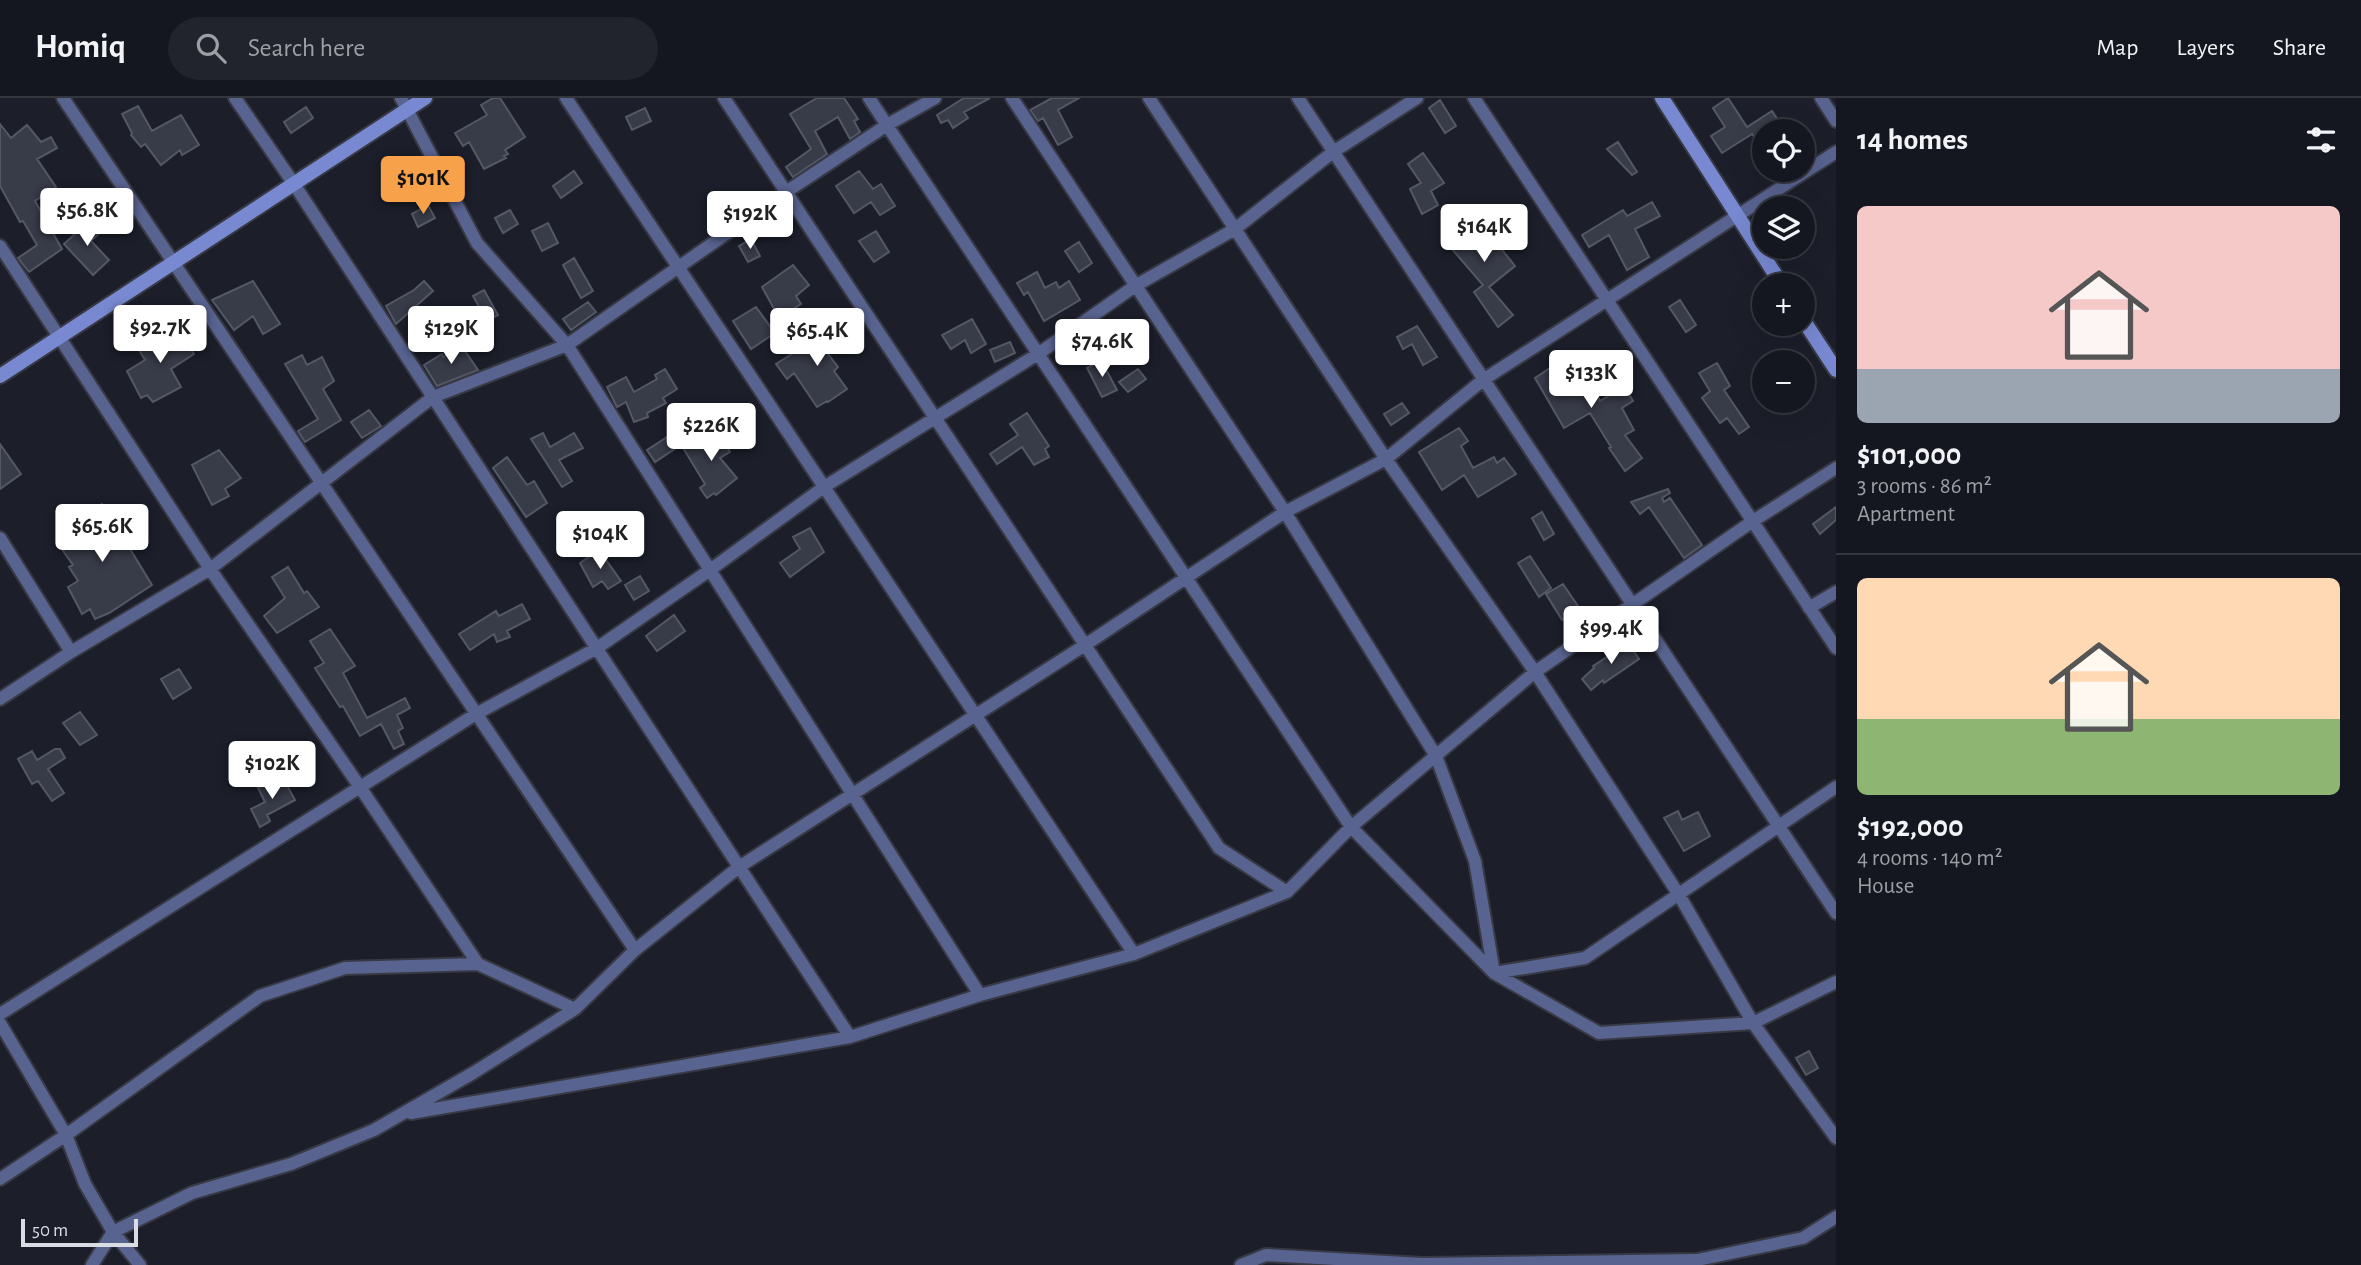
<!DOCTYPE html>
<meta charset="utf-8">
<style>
:root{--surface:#151720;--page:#22242d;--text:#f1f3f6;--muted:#9d9fa5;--line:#34363e;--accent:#f7a14a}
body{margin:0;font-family:"Alegreya Sans",sans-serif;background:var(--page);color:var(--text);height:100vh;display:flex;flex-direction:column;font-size:26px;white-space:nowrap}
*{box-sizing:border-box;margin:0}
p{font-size:23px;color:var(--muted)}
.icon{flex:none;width:38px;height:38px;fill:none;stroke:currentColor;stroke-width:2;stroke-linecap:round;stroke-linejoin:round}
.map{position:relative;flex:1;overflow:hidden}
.side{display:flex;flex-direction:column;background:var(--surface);width:525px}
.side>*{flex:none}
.tools{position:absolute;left:1752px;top:21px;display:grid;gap:14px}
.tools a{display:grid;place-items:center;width:63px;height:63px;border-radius:50%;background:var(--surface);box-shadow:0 7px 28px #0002,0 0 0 2px var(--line);font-size:35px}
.scale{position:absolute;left:21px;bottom:18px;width:117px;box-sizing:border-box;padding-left:7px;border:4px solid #dadce4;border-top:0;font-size:19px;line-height:24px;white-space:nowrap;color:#dadce4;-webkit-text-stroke:5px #1c1f2a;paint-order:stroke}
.price{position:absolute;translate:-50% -60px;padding:0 16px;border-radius:7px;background:#fff;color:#222;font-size:23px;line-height:46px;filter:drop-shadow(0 2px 4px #0008)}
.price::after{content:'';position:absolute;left:50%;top:42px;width:21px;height:16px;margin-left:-10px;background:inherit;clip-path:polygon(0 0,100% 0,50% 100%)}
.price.active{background:var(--accent);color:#111}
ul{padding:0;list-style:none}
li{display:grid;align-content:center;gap:14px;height:371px;padding:0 21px}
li+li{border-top:2px solid var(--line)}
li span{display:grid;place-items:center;height:217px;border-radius:10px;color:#555}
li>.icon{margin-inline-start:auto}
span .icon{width:126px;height:126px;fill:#fffc;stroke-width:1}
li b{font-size:30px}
h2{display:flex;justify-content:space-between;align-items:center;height:84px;padding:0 21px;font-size:30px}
header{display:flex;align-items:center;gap:42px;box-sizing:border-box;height:98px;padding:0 35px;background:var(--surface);border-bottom:2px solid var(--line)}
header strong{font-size:33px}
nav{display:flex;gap:38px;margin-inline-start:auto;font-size:24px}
.search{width:490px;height:63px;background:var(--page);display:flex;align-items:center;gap:18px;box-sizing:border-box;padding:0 24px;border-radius:38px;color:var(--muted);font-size:26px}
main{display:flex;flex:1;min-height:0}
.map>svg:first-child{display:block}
</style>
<header>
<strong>Homiq</strong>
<div class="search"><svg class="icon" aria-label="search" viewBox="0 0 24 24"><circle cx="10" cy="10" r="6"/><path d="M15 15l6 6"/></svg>Search here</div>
<nav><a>Map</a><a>Layers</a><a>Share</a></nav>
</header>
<main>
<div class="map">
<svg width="1836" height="1167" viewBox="0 0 1836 1167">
<rect width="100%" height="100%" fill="#1c1f2a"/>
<path fill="#383b48" stroke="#545865" stroke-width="2" d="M493,0h7l25,39 -20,13 3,4 -4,2 2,2 -22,11 -15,-27 -6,4 -8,-13 32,-18 -6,-10z
M817,0h27l14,21 -4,2 6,11 -10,7 -12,-22 -23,14 12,23 -34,23 -7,-10 25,-18 -21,-35z
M964,0h26l-26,14 4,6 -15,10 -5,-8 -7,3 -4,-8z
M1052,0h27l-21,12 14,27 -14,8 -15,-27 -5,3 -8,-11z
M1728,0l19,29 25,-16 13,20h-21v18l-12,-15 -30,19 -11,-17 14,-9 -12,-19z
M1440,2l16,26 -11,7 -16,-25z
M138,8l14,25 29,-16 18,30 -17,10 -2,-5 -19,15 -16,-21 -4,3 -10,-12 1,-2 -10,-19z
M306,9l7,11 -22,15 -7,-11z
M645,10l6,13 -19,9 -6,-13z
M0,26l11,14 16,-13 14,17 10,-5 6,11 -20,11 19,28 -21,14 27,48 -33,23 -11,-14 19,-13 -14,-24 -3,1 -20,-36z
M1618,44l19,30 -5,3 -25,-26z
M1423,55l21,30 -13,8 7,14 -16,9 -12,-25 11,-6 -13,-19z
M574,73l8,12 -21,15 -8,-12z
M859,73l14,18 8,-5 14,22 -15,9 -9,-13 -17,11 -18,-27z
M1652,104l8,14 -25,13 14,28 -22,13 -18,-35 -20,12 -7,-12 41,-25 4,6z
M428,107l7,13 -17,9 -6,-13z
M510,112l8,14 -15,9 -8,-15z
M1485,116l10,19 -4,3 24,30 -26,21 24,28 -15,12 -24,-35 9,-7 -38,-44z
M90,122l11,12 -10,9 18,19 -16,15 -29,-31z
M548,125l10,20 -16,8 -10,-20z
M876,133l13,21 -15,10 -15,-21z
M751,141l9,17 -12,6 -9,-16z
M1079,144l13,21 -13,9 -14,-21z
M574,160l19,33 -12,7 -18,-33z
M793,167l16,20 -13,11 5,8 -22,14 -17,-31z
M1037,174l8,16 11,-6 3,6 10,-7 11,19 -36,21 -16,-29 -4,3 -7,-12z
M253,183l27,43 -17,10 -10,-18 -19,14 -22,-30z
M424,183l9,10 -37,33 -10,-18 28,-16z
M484,192l14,25 -11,6 -14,-25z
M1680,202l16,25 -10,7 -17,-25z
M588,204l8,10 -25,18 -8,-11z
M756,209l19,26 -24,16 -18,-28z
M972,221l14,25 -15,9 -6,-13 -14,9 -9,-14z
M175,228l19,28 -23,15 10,18 -28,15 -6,-7 -6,3 -14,-27 18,-11 -6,-10z
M1417,228l20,31 -14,8 -11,-21 -9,5 -6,-12z
M845,230l7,11 -24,15 10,13 -4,4 13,18 -19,13 -1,-1 -10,6 -23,-34 -7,6 -11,-15 41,-26 3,5z
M1010,244l5,11 -20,9 -5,-12z
M461,247l17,25 -41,16 -13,-21 18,-11 1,3z
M302,257l5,10 15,-8 12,24 -11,8 18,31 -36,22 -7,-11 20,-12 -33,-55z
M1101,262l16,30 -15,7 -15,-29z
M1717,265l13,23 -6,4 25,37 -10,7 -12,-16 -7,5 -18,-25 8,-7 -11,-18z
M1553,268l6,10 15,-8 9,16 8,-3 9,20 24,-15 9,15 -11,7 12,22 -9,5 17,23 -17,13 -16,-23 2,-1 -21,-34 -26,15 -29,-50z
M665,271l12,20 -14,9 3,5 -19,10 1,4 -14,5 -8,-20 -9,5 -10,-20 19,-10 8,15 23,-13 -2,-4z
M1138,271l8,10 -18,13 -9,-10z
M1402,305l7,10 -18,12 -7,-11z
M369,312l12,16 -19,12 -11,-16z
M1027,315l22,33 -4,3 4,8 -15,8 -12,-18 -25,17 -7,-10 28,-19 -8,-11z
M684,328l7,12 -36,24 -8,-12z
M1459,330l9,13 -7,5 12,22 21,-11 3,6 7,-5 12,16 -38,23 -14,-22 -22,15 -23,-38z
M718,331l12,23 -10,6 17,20 -21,17 -2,-2 -7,5 -7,-10 5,-4 -22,-36z
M543,335l7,14 24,-14 9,15 -24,12 13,21 -10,6 -31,-48z
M0,346l21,30 -21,15z
M219,352l22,28 -16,11 4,7 -17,9 -20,-40z
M507,359l20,28 7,-4 13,22 -21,14 -33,-49z
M1668,391l2,4 -8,5 2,4 6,-4 32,47 -18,13 -35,-51 -9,7 -9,-12z
M102,406l11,23 3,-1 36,59 -43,28 -14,6 -5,-10 -8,5 -14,-27 10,-6 -9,-14 4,-2 -10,-14 10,-8 -12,-21z
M1836,409v13l-16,14 -7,-10z
M1542,414l12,22 -10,6 -12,-22z
M810,430l14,24 -34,25 -10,-14 20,-14 -7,-12z
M599,452l22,31 -13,8 -6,-8 -9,6 -13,-24z
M1530,458l21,32 -12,9 -21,-34z
M288,469l16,26 3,-2 12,16 -42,26 -13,-17 21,-18 -13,-21z
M640,478l9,15 -15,9 -9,-15z
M1563,486l17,25 -18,11 -16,-26z
M522,506l8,15 -23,12 3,6 -13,5 -3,-8 -24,16 -11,-16 37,-23 3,5z
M674,517l11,16 -28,20 -11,-15z
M330,531l25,37 -12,7 24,45 38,-20 5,10 -13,7 6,13 -5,3 6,13 -10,5 -13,-25 -21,12 -17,-30 -3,1 -25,-39 9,-5 -14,-22z
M1628,545l11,16 -35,24 -1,-3 -12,10 -9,-11 12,-11 -1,-2z
M179,571l12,19 -18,11 -12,-20z
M80,614l17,23 -17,10 -17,-22z
M55,651h5l5,9 -17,11 16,24 -12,8 -14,-20 -6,3 -14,-25 14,-8 5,9z
M284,682l11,20 -28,15 3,6 -10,6 -9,-18 14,-7 -7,-14 12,-6 3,4z
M1678,713l4,9 16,-8 12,24 -26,15 -20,-33z
M1809,953l9,17 -12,7 -10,-17z"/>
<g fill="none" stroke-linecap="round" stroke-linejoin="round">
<defs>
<path id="street" d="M63,0l572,852
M235,0l59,86 556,853
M401,0l76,145 90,102 413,650
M566,0l568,856
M724,0l495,750 68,44
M869,0l482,729 143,146 91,-15 251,-171
M1012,0l273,414 151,244 39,105 19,112 105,60 154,-10 83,-41
M1149,0l237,361 149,213 144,223 74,128 83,115
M1298,0l538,815
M1474,0l362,550
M1821,0l15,23
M0,148l210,323 150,218 118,177 97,45
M0,440l71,114
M1809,510l27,-16
M0,601l71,-47 139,-83 223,-172 134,-52 219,-153 101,-67 48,-27
M0,916l476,-300 121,-66 113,-78 114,-83 214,-133 97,-68 100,-57 98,-77 84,-54
M0,925l66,112 19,49 28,48 27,33
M411,1015l439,-76 130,-42 154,-41 153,-62 64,-65 184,-155 218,-151 83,-53
M0,1081l66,-44 194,-139 85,-28 133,-4
M92,1167l21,-33 79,-39 99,-29 83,-34 99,-57 102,-64 60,-59 104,-83 346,-222 200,-133 101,-53 97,-79 353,-228
M1241,1167l25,-10 156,9 275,-4 106,-22 33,-21"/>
<path id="secondary" d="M1662,0l120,187
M1802,220l34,52
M0,278l425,-278"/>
</defs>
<use href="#street" stroke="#373944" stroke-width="16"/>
<use href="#secondary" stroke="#373944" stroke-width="18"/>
<use href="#street" stroke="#586390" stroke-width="12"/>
<use href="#secondary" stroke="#7889d1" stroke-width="14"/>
</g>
</svg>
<div class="tools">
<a><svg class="icon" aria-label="locate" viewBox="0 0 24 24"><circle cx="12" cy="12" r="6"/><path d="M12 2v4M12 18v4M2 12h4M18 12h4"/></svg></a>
<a><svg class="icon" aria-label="layers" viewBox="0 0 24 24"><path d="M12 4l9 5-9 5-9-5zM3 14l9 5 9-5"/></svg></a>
<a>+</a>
<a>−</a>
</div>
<div class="scale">50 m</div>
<b class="price active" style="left:423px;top:118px">$101K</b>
<b class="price" style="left:87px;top:150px">$56.8K</b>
<b class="price" style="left:750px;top:153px">$192K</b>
<b class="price" style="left:1484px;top:166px">$164K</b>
<b class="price" style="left:160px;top:267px">$92.7K</b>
<b class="price" style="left:451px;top:268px">$129K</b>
<b class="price" style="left:817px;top:270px">$65.4K</b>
<b class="price" style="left:1102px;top:281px">$74.6K</b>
<b class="price" style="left:1591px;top:312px">$133K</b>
<b class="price" style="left:711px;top:365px">$226K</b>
<b class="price" style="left:102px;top:466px">$65.6K</b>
<b class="price" style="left:600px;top:473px">$104K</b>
<b class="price" style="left:1611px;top:568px">$99.4K</b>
<b class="price" style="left:272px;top:703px">$102K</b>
</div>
<section class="side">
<h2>14 homes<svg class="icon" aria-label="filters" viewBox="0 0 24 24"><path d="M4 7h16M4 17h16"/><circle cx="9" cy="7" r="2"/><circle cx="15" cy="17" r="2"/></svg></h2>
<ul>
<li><span style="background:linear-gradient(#f6c9c9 75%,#9aa5b1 0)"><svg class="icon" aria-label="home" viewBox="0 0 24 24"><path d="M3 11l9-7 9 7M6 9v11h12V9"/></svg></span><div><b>$101,000</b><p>3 rooms · 86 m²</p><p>Apartment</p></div></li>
<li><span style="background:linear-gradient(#ffd9b3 65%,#8fb573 0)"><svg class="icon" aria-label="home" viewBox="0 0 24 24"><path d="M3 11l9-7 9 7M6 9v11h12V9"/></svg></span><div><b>$192,000</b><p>4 rooms · 140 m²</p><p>House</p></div></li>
</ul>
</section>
</main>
